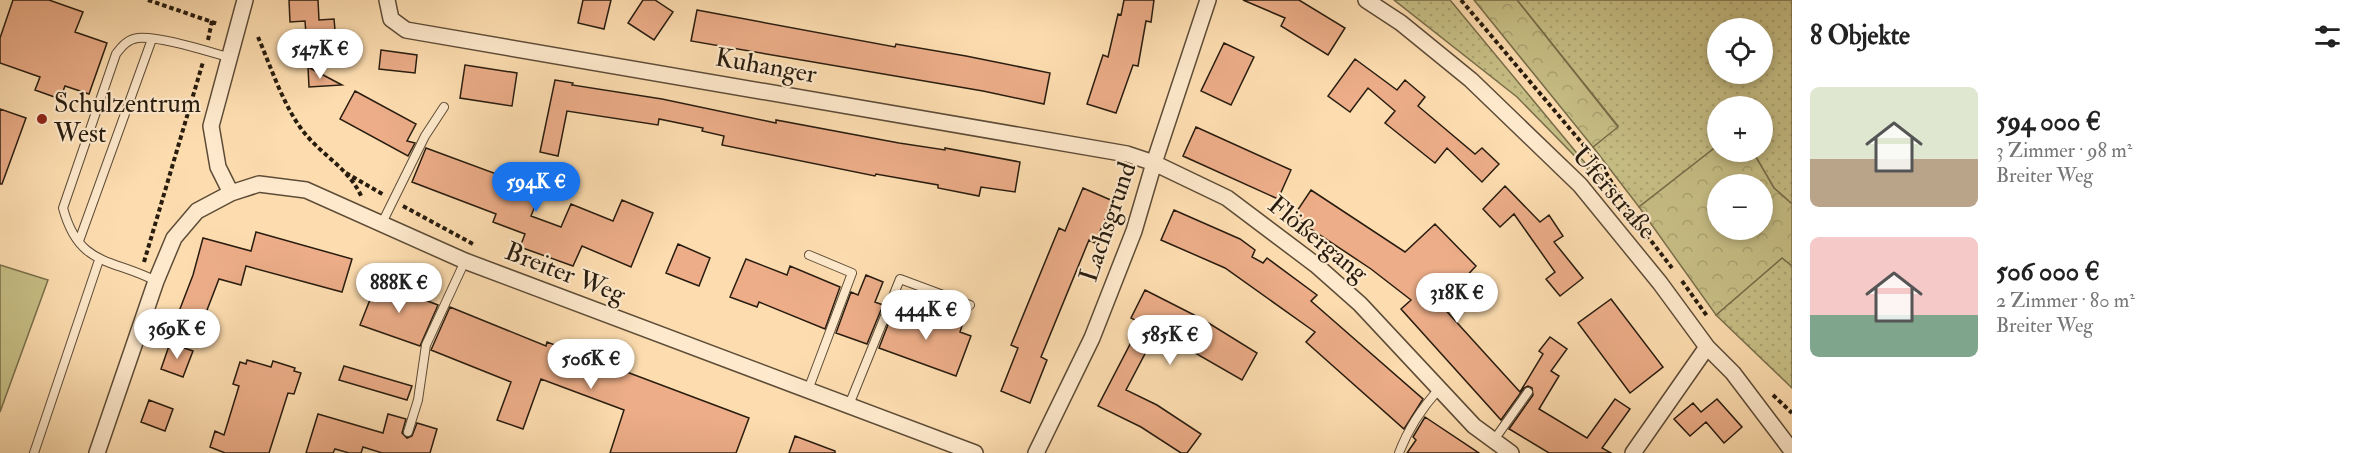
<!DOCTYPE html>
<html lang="de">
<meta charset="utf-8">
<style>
:root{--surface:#fff;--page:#f6f6f6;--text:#222;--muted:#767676;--accent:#1a73e8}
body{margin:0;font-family:"IM FELL Double Pica",serif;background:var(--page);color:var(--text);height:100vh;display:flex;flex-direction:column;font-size:22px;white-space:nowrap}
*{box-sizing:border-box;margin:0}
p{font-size:20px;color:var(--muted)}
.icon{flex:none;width:33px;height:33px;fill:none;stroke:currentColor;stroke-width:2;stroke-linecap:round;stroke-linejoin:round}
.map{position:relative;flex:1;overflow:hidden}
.panel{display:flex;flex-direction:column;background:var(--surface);width:570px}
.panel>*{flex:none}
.buttons{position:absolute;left:1707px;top:18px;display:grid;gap:12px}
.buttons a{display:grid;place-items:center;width:66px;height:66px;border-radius:50%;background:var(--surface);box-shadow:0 3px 9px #0003;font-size:30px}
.price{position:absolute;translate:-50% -51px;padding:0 14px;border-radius:21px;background:#fff;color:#222;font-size:20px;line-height:39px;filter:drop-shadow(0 2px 3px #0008)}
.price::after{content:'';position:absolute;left:50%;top:36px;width:18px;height:14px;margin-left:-9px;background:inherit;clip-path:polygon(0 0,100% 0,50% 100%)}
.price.on{background:var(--accent);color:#fff}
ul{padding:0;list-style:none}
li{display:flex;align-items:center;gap:18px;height:150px;padding:0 18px}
li span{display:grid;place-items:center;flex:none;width:168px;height:120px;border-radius:9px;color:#555}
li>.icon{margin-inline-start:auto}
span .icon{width:72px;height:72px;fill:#fffc;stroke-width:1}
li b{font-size:26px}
h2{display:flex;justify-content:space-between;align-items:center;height:72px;padding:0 18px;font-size:26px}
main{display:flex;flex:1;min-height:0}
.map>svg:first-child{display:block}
</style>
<main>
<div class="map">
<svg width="1792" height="453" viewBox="0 0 1792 453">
<defs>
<pattern id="grass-dots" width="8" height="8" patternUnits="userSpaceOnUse" patternTransform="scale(1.5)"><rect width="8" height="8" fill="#c7bf86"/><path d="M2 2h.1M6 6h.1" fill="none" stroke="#aba472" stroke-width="1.8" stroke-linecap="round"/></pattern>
<pattern id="forest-crowns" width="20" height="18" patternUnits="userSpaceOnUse" patternTransform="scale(1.5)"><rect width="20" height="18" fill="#c7bf86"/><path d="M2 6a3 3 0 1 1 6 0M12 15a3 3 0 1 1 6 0" fill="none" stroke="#aba472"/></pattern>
</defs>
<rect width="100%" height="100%" fill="#fdddb0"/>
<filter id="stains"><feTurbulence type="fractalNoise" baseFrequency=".00333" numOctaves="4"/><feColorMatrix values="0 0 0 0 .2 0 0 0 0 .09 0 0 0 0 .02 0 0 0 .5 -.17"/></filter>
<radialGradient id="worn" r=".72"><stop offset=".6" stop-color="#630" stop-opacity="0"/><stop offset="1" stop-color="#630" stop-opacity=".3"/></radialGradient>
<path fill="url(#grass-dots)" stroke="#786e4a" stroke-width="1.5" fill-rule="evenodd" d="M1394,0h56l155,187 -88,-90z
M1517,0h275v204l-18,-16 -21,-36h9v-46h-44l-1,40 -78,61 -46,-60 25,-21zM1718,28h44v46h-44z
M1783,257l9,9v122l-76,-73z"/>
<path fill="url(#forest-crowns)" stroke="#786e4a" stroke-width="1.5" fill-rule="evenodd" d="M1474,0h43l101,127 -25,20z
M1717,146l1,6h35l21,36 18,16v62l-10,-8 -66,57 -77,-108zM1718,184h44v46h-44z"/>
<path fill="#c7bf86" stroke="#786e4a" stroke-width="1.5" d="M0,265l48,15 -48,132z"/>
<path fill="#ecad88" stroke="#281c0f" stroke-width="1.5" d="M13,0h36l34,12 -8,20 32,11 -18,51 -24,-8 -5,13 -25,-9 5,-13 -40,-14v-25z
M289,0h29l1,20 15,-1 4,44 -30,-3 -3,-39 -15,1z
M583,0h28l-7,29 -26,-6z
M643,0h12l18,12 -19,28 -26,-17z
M1124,0h30l-3,22 -5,-1 -8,45 -5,-1 -17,48 -29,-9 16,-49 5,2 10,-43 3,1z
M1243,0h56l46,28 -17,27 -47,-29 4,-8z
M697,10l198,37 1,-3 70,12 84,17 -6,31 -61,-13 -292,-50z
M1224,43l30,14 -23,48 -30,-14z
M381,50l36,5 -2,18 -36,-4z
M1355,59l42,31 8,-10 20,17 -7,9 57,48 7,-6 17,16 -17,18 -35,-34 -12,15 -50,-40 10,-12 -27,-23 -18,24 -22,-16z
M465,65l52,8 -5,33 -52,-8z
M308,67l34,18 -33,2z
M555,80l18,3 -1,2 90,14 114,24v-3l123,23 46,7v-2l75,14 -5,30 -34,-5 -2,9 -41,-8v-3l-62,-11 -1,2 -153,-31 2,-9 -22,-5 1,-3 -44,-9 -1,6 -91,-14 -9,45 -18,-4z
M355,91l61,33 -9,17 8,2 -7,13 -68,-37z
M0,109l26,9 -24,66h-2z
M1196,127l95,43 -13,29 -95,-43z
M426,148l84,31 -2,5 31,12 -8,20 30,11 10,-23 42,17 9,-21 31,13 -22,54 -49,-21 -9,20 -53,-19 5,-13 -32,-12 3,-8 -84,-32z
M1505,186l35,36 9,-7 14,21 -9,6 29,36 -23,18 -14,-17 9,-7 -41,-58 -14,13 -17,-18z
M1083,188l30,13 -18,42 -6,-3 -48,117 6,3 -17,43 -29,-12 17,-43 -7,-3 48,-117 6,3z
M1311,190l94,62 30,-28 41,42 -36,38 80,88 23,-38 -4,-3 11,-14 17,12 -16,22 8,5 -20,33 48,29 28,-39 15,10 -28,39 9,5h-62l-38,-23 -2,-1 24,-34 -1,-7 -4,-2 -4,2 -23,32 -100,-111 10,-9 -40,-31 -78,-52z
M1174,210l66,29 15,11 -3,7 11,6 4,-5 50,37 -6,6 112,98 -19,30 -98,-87 9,-10 -90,-64 -64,-28z
M256,232l96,27 -10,33 -96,-26 -5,19 -22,-6 -17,44 -24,-9 15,-39 10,-37 48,13z
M678,244l32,14 -11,28 -33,-13z
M746,259l41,16 3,-9 50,21 -15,42 -66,-27 -2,5 -27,-10z
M866,275l17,7 -8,20 8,3 -16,39 -31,-11 15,-41 7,3z
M377,282l61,23 -18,41 -60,-21z
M1145,290l57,29 55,34 -15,27 -85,-49 -31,59 31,15 44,29 -14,19h-6l-40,-26 -43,-21 43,-83 -10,-5z
M1611,299l52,68 -33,26 -52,-70z
M450,307l96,39 1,-4 202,76 -13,35h-126l14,-43 -83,-31 -18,50 -26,-9 14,-38 -80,-32z
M894,309l31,11 3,-7 34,13 -2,6 11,4 -15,40 -77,-28z
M170,343l23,8 -10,26 -22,-8z
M247,360l24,7 2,-6 22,7 -1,3 7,2 -7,21 -6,-1 -19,60h-44l-15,-6 5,-16 9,4 15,-49 -6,-2 7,-22 6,2z
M344,366l68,20 -5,14 -68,-20z
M1717,399l25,28 -18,16 -18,-21 -16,14 -16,-17 19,-16 8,9z
M149,400l24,9 -8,22 -24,-9z
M318,414l65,19 5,-19 18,5 -4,14 5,5 5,-2 5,-13 20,6 -7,24h-48l-19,-6 -2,6h-12l-14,-4 -2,4h-27z
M1425,417l54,36h-72l9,-13 -3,-3z
M795,436l40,15v2h-46z"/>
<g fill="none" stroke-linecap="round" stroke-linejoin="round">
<defs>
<path id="service" d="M382,223l43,-87 19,-29
M79,241l73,-202
M156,281c-45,-23 -77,-14 -93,-73l53,-154c6,-8 12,-15 22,-16 22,-2 68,13 90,19
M808,390l44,-117 -43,-18
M849,405l51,-126 70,26
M408,432l10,-32 8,-55 39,-84
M1494,440l34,-48
M34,453l65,-193
M1399,453c9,-24 23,-45 40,-64"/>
<path id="minor" d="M387,0l4,19 15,11 721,124 27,9 73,35 89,67 44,39 114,122 37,27
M1366,0l35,23 70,57 109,105 80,98 47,64 26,26 59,78
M231,193l-13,-26 -7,-41 34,-126
M97,453l59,-172 18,-43 23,-27 34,-18 28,-9 47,6 159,71 510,192
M1036,453l56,-115 42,-107 20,-68 54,-163
M1633,453l74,-106"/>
</defs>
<use href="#service" stroke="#5d4c37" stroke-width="10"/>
<use href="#minor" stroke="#5d4c37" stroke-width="18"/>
<path stroke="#281c0f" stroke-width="4" stroke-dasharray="4.5 3" stroke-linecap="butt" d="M148,0l70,24
M1461,0l142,168 29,48 40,52
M258,37c13,30 27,74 49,99 18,21 44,35 55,62
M208,40l4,-19
M346,173l38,22
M403,206l70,38
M144,262l59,-200
M1682,281l25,35
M1773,395l19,18"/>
<use href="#service" stroke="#fee9cc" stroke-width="8"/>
<use href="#minor" stroke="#fee9cc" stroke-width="15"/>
</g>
<circle fill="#8f2418" stroke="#fee9cc" stroke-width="2" cx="42" cy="119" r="6"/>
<g text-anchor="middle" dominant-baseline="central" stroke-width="4.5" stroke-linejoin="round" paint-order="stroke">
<g font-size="26" fill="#281c0f" stroke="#fee9cc">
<text transform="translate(766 66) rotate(10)">Kuhanger</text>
<text transform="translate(1614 193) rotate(49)">Uferstraße</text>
<text transform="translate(1108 222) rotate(-71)">Lachsgrund</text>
<text transform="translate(1318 239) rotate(39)">Flößergang</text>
<text transform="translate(565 273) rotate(21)">Breiter Weg</text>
</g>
<g font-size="26" fill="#281c0f" stroke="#fee9cc" text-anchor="start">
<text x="54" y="104">Schulzentrum<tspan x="54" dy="30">West</tspan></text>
</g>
</g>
<rect width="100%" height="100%" filter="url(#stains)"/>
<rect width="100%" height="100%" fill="url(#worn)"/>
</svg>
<div class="buttons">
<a><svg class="icon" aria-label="locate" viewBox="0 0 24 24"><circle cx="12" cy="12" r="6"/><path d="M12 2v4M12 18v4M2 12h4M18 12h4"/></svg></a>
<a>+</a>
<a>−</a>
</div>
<b class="price" style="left:320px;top:80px">547K €</b>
<b class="price on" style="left:536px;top:213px">594K €</b>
<b class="price" style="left:399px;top:314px">888K €</b>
<b class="price" style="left:1457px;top:324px">318K €</b>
<b class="price" style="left:926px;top:341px">444K €</b>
<b class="price" style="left:177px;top:360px">369K €</b>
<b class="price" style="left:1170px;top:366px">585K €</b>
<b class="price" style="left:591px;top:390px">506K €</b>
</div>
<section class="panel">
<h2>8 Objekte<svg class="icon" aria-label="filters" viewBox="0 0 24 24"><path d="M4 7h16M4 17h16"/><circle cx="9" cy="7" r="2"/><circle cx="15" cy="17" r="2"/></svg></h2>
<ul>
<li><span style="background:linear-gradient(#dfe7d0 60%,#b9a48a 0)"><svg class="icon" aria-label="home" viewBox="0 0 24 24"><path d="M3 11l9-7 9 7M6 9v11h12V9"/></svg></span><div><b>594 000 €</b><p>3 Zimmer · 98 m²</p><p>Breiter Weg</p></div></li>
<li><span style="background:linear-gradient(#f6c9c9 65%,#7fa58c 0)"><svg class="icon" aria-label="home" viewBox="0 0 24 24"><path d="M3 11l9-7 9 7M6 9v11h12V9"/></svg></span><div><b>506 000 €</b><p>2 Zimmer · 80 m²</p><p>Breiter Weg</p></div></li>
</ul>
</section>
</main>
